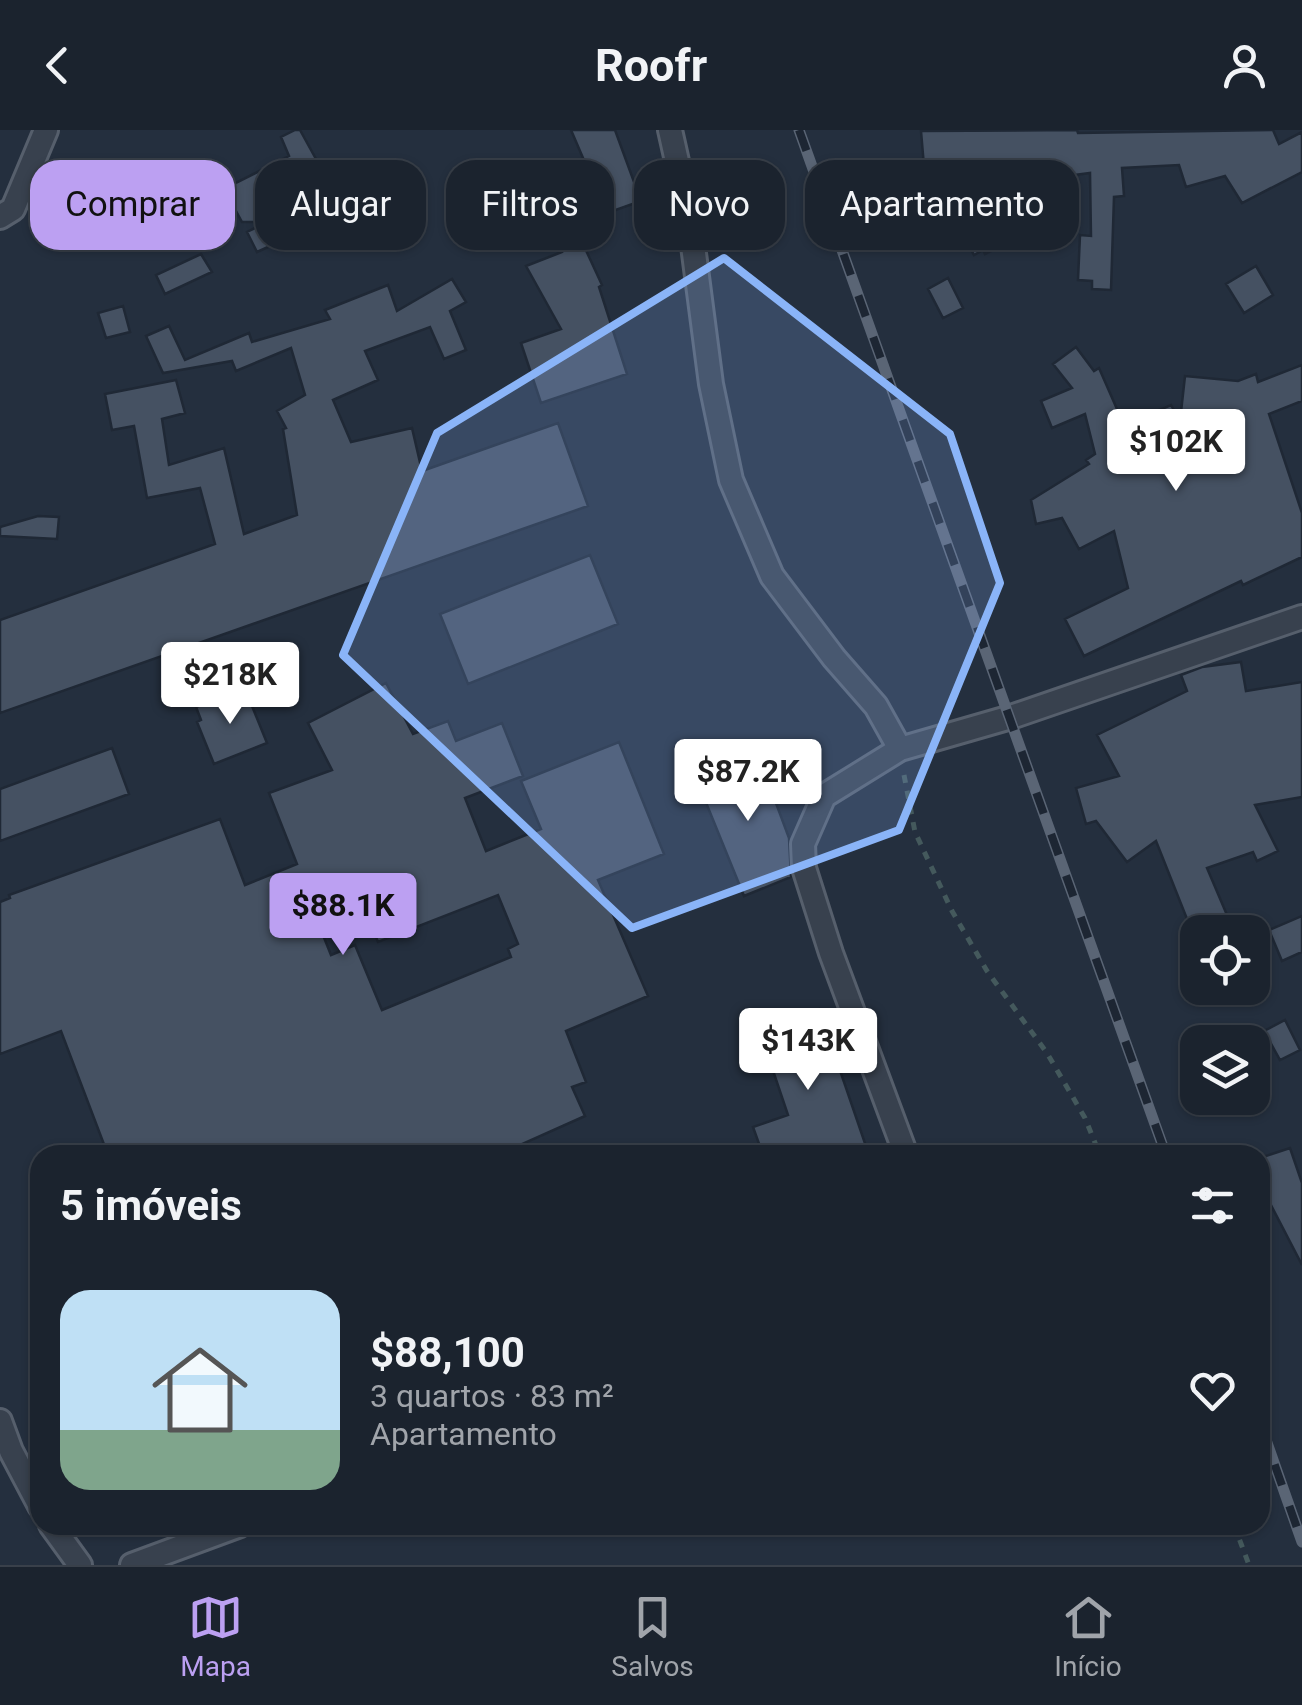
<!DOCTYPE html>
<html lang="pt">
<meta charset="utf-8">
<style>
:root{--surface:#1b232e;--page:#242b36;--text:#f1f3f6;--muted:#a0a4aa;--line:#39404a;--accent:#bca0f2}
body{margin:0;font-family:Roboto,sans-serif;background:var(--page);color:var(--text);height:100vh;display:flex;flex-direction:column;font-size:38px;white-space:nowrap}
*{box-sizing:border-box;margin:0}
p{font-size:32px;color:var(--muted)}
.icon{flex:none;width:55px;height:55px;fill:none;stroke:currentColor;stroke-width:2;stroke-linecap:round;stroke-linejoin:round}
.map{position:relative;flex:1;overflow:hidden}
.details{position:absolute;left:30px;top:1015px;width:1240px;height:390px;display:flex;flex-direction:column;background:var(--surface);border-radius:30px;box-shadow:0 2px 8px #0004,0 0 0 2px var(--line)}
.details>*{flex:none}
.guide{position:absolute;left:30px;top:30px;width:1242px;height:90px;display:flex;gap:20px}
.tools{position:absolute;left:1180px;top:785px;display:grid;gap:20px}
.tools a{display:grid;place-items:center;width:90px;height:90px;border-radius:20px;background:var(--surface);box-shadow:0 2px 8px #0004,0 0 0 2px var(--line);font-size:50px}
.price{position:absolute;translate:-50% -85px;padding:0 22px;border-radius:10px;background:#fff;color:#222;font-size:32px;line-height:65px;filter:drop-shadow(0 2px 5px #0008)}
.price::after{content:'';position:absolute;left:50%;top:60px;width:30px;height:22px;margin-left:-15px;background:inherit;clip-path:polygon(0 0,100% 0,50% 100%)}
.price.active{background:var(--accent);color:#111}
ul{padding:0;list-style:none}
li{display:flex;align-items:center;gap:30px;height:250px;padding:0 30px}
li span{display:grid;place-items:center;flex:none;width:280px;height:200px;border-radius:30px;color:#555}
li>.icon{margin-inline-start:auto}
span .icon{width:120px;height:120px;fill:#fffc;stroke-width:1}
li b{font-size:42px}
h2{display:flex;justify-content:space-between;align-items:center;height:120px;padding:0 30px;font-size:42px}
.tag{padding:0 35px;border-radius:30px;background:var(--surface);box-shadow:0 2px 8px #0004,0 0 0 2px var(--line);font-size:35px;line-height:90px}
.tag.active{background:var(--accent);color:#111}
header{display:flex;justify-content:space-between;align-items:center;height:130px;padding:0 30px;background:var(--surface);font-size:45px;font-weight:700}
.tab-bar{display:flex;justify-content:space-around;align-items:center;height:140px;border-top:2px solid var(--line);background:var(--surface);font-size:28px;color:var(--muted)}
.tab-bar a{display:grid;justify-items:center;gap:5px}
.tab-bar .active{color:var(--accent)}
.map>svg:first-child{display:block}
</style>
<header><svg class="icon" aria-label="back" viewBox="0 0 24 24"><path d="M15 5l-7 7 7 7"/></svg>Roofr<svg class="icon" aria-label="person" viewBox="0 0 24 24"><circle cx="12" cy="8" r="4"/><path d="M4 21q1-7 8-7t8 7"/></svg></header>
<div class="map">
<svg width="1302" height="1435" viewBox="0 0 1302 1435">
<rect width="100%" height="100%" fill="#242f3e"/>
<path fill="#455162" stroke="#1f2835" stroke-width="2.5" fill-rule="evenodd" d="M295,0h5l22,40 -39,21 16,42 -42,19 -10,-20 20,-10h-25l-18,-33 65,-33 -8,-19z
M571,0h44l26,71 -51,18 5,25 -11,2 18,39 -3,2 28,87 -86,29 -20,-60 40,-14 -35,-63 36,-14 -11,-44h-15v-36h53z
M1077,0l1,3 195,-3 6,14 23,-12v40l-60,31 -17,-27 -39,11 -7,-22 -57,3 2,28 -10,1 -3,93 -19,-1v-8l-14,-1 2,-45 11,1 -1,-63 -75,10 11,30 -24,5 10,22 -27,14 -2,-4 -9,5 -30,-57 -4,-2 -31,12 -8,-21 24,-9 -4,-47z
M154,54l74,2 -47,24v11l-28,-1z
M201,124l11,18 -47,22 -9,-19z
M1256,136l17,29 -29,18 -18,-29z
M948,148l15,30 -20,10 -15,-29z
M452,149l14,23 -16,9 16,39 -22,9 -14,-32 -65,24 13,29 -45,20 18,42 61,-14 10,43 136,-48 30,83 -588,207v-93l215,-76 -15,-56 -53,10 -13,-72 -22,4 -7,-36 71,-14 9,33 -23,6 7,46 55,-17 20,86 53,-19 -14,-86 3,-1 -9,-17 28,-16 -14,-47 -55,23 -4,-10 -69,12 -17,-37 23,-10 16,34 64,-27 3,9 78,-23 -5,-9 63,-25 9,26z
M123,176l7,26 -24,6 -8,-25z
M1076,217l18,24 5,-3 25,57 47,-20 9,16 5,-45 53,5 18,-7 2,8 44,-17v36l-33,13 33,99v44l-59,28 -2,-4 -157,75 -19,-37 63,-31 -14,-57 -35,18 -17,-31 -26,6 -5,-24 58,-36 -3,-4 9,-6 -10,-40 -33,14 -11,-27 31,-13 -19,-24z
M38,386l21,1 -2,22 -57,-3v-9z
M590,425l28,69 -150,60 -28,-70z
M1241,532l5,29 56,-9v115l-47,8 23,46 -21,10 -4,-9 -46,16 20,47 -36,14 -35,-88 -29,21 -31,-41 -10,3 -10,-36 43,-12 -22,-41 90,-44 -6,-16 21,-8z
M386,553l27,51 35,-13 8,20 46,-18 21,53 -58,22 21,53 55,-22 -20,-48 98,-39 45,112 -66,26 50,116 -82,35 20,51 -14,5 13,29 -63,28 3,6 -12,5h-405l-47,-124 -61,23v-152l10,-4 -1,-3 211,-76 25,66 52,-21 -28,-71 63,-23 -24,-47zM352,749l26,63 120,-47 20,49 -10,5 3,8 -129,53 -27,-65 -24,10 -24,-60z
M238,560l6,13 6,-2 17,42 -53,21 -17,-42 4,-2 -5,-13z
M112,618l17,46 -129,47v-52z
M758,625l31,83 2,39 -47,19 -48,-118z
M1302,786v36l-20,9 -13,-31z
M819,879l50,146h-106l-10,-28 35,-12 -29,-86z
M1285,890l15,30 -20,10 -16,-29z
M1290,1018l12,35v82l-42,-81v-26z"/>
<g fill="none" stroke-linecap="round" stroke-linejoin="round">
<defs>
<path id="minor" d="M670,0l19,85 22,169 20,96 41,96 62,82 42,48 24,43 111,-32 291,-100
M0,87l13,-8 33,-79
M900,619l-76,47 -21,48 1,24 27,85 75,202
M0,1291l11,30 29,55
M51,1395l29,40
M132,1435l108,-40"/>
</defs>
<use href="#minor" stroke="#565f6c" stroke-width="28"/>
<path stroke="#44595c" stroke-width="5" stroke-dasharray="8 8" stroke-linecap="butt" d="M904,645l11,57 37,79 35,60 60,82 38,65 15,37
M1234,1395l15,40"/>
<use href="#minor" stroke="#38414e" stroke-width="22"/>
<defs>
<path id="rail" d="M799,0l367,1025
M1260,1293l42,119"/>
</defs>
<use href="#rail" stroke="#5a6575" stroke-width="11"/>
<use href="#rail" stroke="#1d2633" stroke-width="8" stroke-dasharray="22" stroke-linecap="butt"/>
</g>
<path fill="#8ab4f8" fill-opacity="0.2" stroke="#8ab4f8" stroke-width="8" stroke-linejoin="round" d="M724,128l226,176 50,149 -101,247 -267,98 -289,-273 94,-222z"/>
</svg>
<div class="tools">
<a><svg class="icon" aria-label="locate" viewBox="0 0 24 24"><circle cx="12" cy="12" r="6"/><path d="M12 2v4M12 18v4M2 12h4M18 12h4"/></svg></a>
<a><svg class="icon" aria-label="layers" viewBox="0 0 24 24"><path d="M12 4l9 5-9 5-9-5zM3 14l9 5 9-5"/></svg></a>
</div>
<b class="price" style="left:1176px;top:364px">$102K</b>
<b class="price" style="left:230px;top:597px">$218K</b>
<b class="price" style="left:748px;top:694px">$87.2K</b>
<b class="price active" style="left:343px;top:828px">$88.1K</b>
<b class="price" style="left:808px;top:963px">$143K</b>
<div class="guide">
<a class="tag active">Comprar</a>
<a class="tag">Alugar</a>
<a class="tag">Filtros</a>
<a class="tag">Novo</a>
<a class="tag">Apartamento</a>
</div>
<section class="details">
<h2>5 imóveis<svg class="icon" aria-label="filters" viewBox="0 0 24 24"><path d="M4 7h16M4 17h16"/><circle cx="9" cy="7" r="2"/><circle cx="15" cy="17" r="2"/></svg></h2>
<ul>
<li><span style="background:linear-gradient(#bfe0f5 70%,#7fa58c 0)"><svg class="icon" aria-label="home" viewBox="0 0 24 24"><path d="M3 11l9-7 9 7M6 9v11h12V9"/></svg></span><div><b>$88,100</b><p>3 quartos · 83 m²</p><p>Apartamento</p></div><svg class="icon" aria-label="heart" viewBox="0 0 24 24"><path d="M12 20l-8-8c-3-5 5-10 8-4 3-6 11-1 8 4z"/></svg></li>
</ul>
</section>
</div>
<nav class="tab-bar">
<a class="active"><svg class="icon" aria-label="map" viewBox="0 0 24 24"><path d="M3 6l6-2 6 2 6-2v14l-6 2-6-2-6 2zM9 4v14M15 6v14"/></svg>Mapa</a>
<a><svg class="icon" aria-label="saved" viewBox="0 0 24 24"><path d="M7 4h10v16l-5-4-5 4z"/></svg>Salvos</a>
<a><svg class="icon" aria-label="home" viewBox="0 0 24 24"><path d="M3 11l9-7 9 7M6 9v11h12V9"/></svg>Início</a>
</nav>
